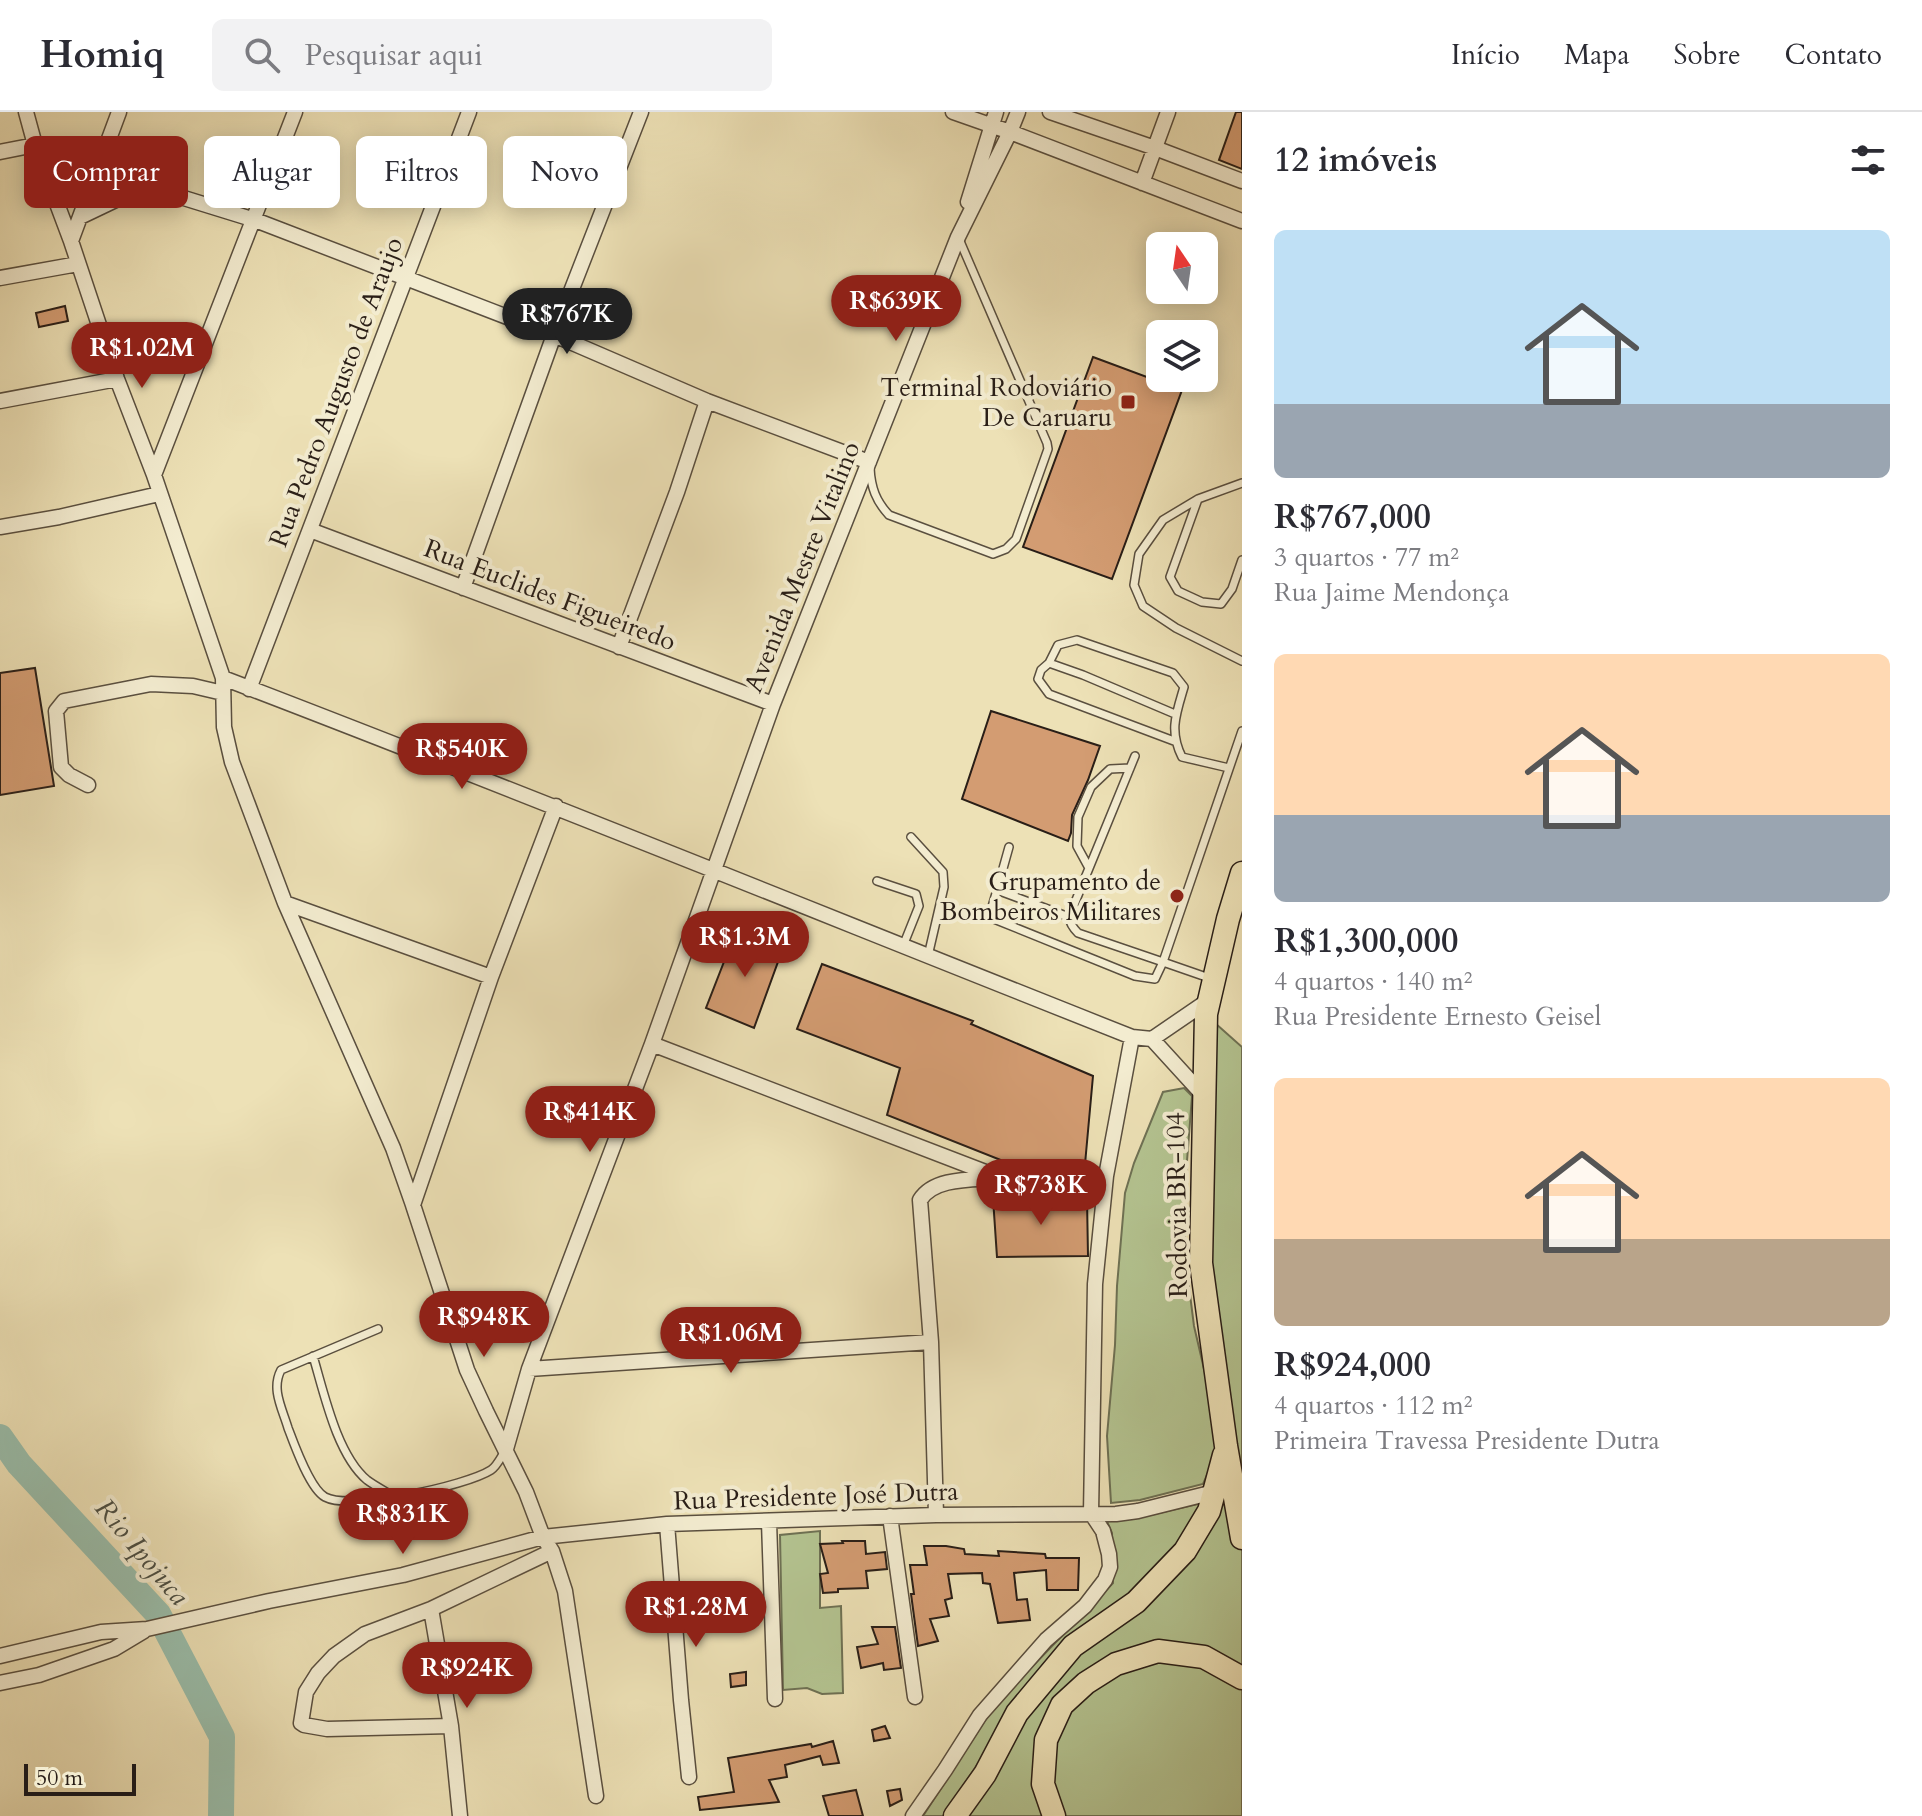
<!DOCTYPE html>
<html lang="pt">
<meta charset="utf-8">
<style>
:root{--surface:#fff;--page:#f2f2f3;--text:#2b2b33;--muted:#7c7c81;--line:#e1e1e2;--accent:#8f2418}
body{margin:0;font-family:Cardo,serif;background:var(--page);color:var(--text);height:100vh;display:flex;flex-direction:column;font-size:30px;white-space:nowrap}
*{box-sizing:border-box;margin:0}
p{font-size:26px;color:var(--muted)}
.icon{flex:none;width:44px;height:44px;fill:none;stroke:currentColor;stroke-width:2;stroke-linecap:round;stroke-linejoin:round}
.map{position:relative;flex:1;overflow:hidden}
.details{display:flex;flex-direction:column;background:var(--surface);width:680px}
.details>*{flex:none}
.hud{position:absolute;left:24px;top:24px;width:760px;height:72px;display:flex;gap:16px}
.needle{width:52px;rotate:347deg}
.fabs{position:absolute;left:1146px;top:120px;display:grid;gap:16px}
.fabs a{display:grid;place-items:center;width:72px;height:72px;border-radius:12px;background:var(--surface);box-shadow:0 4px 20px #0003;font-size:40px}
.scale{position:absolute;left:24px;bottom:20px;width:112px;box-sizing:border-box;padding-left:8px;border:4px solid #291e17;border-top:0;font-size:22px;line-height:28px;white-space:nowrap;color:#291e17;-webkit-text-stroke:6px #f3ecd0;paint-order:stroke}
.price{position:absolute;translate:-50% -68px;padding:0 18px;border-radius:28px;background:var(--accent);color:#fff;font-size:26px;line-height:52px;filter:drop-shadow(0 2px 4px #0008)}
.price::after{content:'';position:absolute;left:50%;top:48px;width:24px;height:18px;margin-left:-12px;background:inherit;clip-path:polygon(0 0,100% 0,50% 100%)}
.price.current{background:#222;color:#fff}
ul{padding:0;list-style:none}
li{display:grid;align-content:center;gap:16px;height:424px;padding:0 32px}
li span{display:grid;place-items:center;height:248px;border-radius:12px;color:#555}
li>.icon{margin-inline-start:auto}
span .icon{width:144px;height:144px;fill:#fffc;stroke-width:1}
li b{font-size:34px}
h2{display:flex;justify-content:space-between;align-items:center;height:96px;padding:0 32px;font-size:34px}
.chip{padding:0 28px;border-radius:12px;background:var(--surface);box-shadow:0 4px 20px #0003;font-size:28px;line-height:72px}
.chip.current{background:var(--accent);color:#fff}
header{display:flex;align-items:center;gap:48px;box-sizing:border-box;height:112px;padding:0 40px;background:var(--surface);border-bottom:2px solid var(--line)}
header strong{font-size:38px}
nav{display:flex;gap:44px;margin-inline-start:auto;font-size:28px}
.search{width:560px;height:72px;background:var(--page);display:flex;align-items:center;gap:20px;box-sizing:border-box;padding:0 28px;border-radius:12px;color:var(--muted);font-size:30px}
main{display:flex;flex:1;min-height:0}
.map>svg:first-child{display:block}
</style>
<header>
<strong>Homiq</strong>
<div class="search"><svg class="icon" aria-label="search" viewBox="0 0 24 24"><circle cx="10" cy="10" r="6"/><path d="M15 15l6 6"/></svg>Pesquisar aqui</div>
<nav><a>Início</a><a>Mapa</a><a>Sobre</a><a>Contato</a></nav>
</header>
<main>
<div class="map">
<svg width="1242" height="1704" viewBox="0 0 1242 1704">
<rect width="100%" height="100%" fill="#ede1b6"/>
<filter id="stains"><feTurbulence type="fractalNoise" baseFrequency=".0025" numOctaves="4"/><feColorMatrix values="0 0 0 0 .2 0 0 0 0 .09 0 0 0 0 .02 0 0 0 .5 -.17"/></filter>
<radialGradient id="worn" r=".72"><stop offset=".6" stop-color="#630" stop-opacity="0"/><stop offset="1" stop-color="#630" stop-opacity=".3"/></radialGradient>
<path fill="#b4c491" stroke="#6e7154" stroke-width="2" d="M1206,903l36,32v769h-287l62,-103 168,-162 41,-103 -25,-185z
M1184,976l8,8 -7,91v68l9,71 17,73 5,46 -4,19 -9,20 -63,16 -29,3 -4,-67 8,-91 2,-59 8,-93 9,-30 29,-71z
M1202,1391l-27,45 -44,44 -66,50 -54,61 -20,41 -48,72h-20l61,-94 16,-22 113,-117 -1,-50 -6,-14h27z
M820,1419v77l21,-2 2,87 -21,1 -15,-6 -24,2 -3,-155z"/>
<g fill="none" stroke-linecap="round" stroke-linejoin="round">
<path stroke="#9abeab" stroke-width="26" d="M0,1325l19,27 139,150 64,123 -1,79"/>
</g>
<path fill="#d39c72" stroke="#291e17" stroke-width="2" d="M1236,0h6v57l-23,-9z
M65,194l3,15 -29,6 -3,-14z
M1093,245l89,33 -70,189 -89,-32z
M35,556l19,118 -54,9v-122z
M991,599l109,35 -12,34 -16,35 -1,18 -3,8 -106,-42z
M736,819l47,17 -29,80 -48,-20z
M822,852l151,57 -2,3 122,52 -8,88 -64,4 -134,-53 13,-47 -103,-39z
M993,1086l94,1 1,57 -91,1z
M842,1429h23l1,13 19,-2 2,17 -21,2 2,17 -30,1v3l-15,1 -3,-19 8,-1 -8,-29 23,-1z
M924,1434h22l18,3 1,5 34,2 -1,-5 47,3 1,4h33l-1,32h-31l-1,-20 -32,3 3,27 10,-1 3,21 -32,3 -8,-39 -7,-1 -1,-10 -34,1 4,24 -7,2 4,16 -19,3 8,22 -20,5 -7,-52h3l-4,-29h17z
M872,1515h23l6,41 -17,2 -1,-7 -22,5 -4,-21 21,-3z
M746,1560v13l-15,2 -1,-13z
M885,1614l5,12 -16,3 -2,-11z
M833,1629l6,22 -16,2 -3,-9 -35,9 2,12 -18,3 10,22 -79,8 -2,-13 36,-5 -6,-34 83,-14 1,3z
M900,1677l2,11 -12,6 -3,-15z
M856,1678l7,26h-34l-6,-20z"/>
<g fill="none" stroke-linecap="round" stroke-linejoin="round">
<defs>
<path id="service" d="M870,356c1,20 6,33 19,47l104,39 13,-5 10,-10 32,-90 -1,-6 -88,-204
M1242,371l-44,16 -35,21 -24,34 -5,31 9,21 33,22 66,33
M1198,387l-28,78 8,14 24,11 19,2 11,-15 10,-29
M1049,551l-8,7 -3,9 11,15 125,47
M1175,602l-92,-39 -34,-12 9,-18 19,-5 96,33 11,14c-8,27 -15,44 -2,70l47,11
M1135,644l-66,161c1,7 4,11 9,16l85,29 79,-231
M911,725l32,35 1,15 -16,69
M1009,735l-12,43 72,27
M1089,756l-12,-22 1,-29 13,-30 19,-18 20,-1
M877,769l39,13 3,12 -16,40
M997,778l-8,27 146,59 20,3 8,-17 49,17
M378,1217l-97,41c-10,19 1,38 7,58 6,16 22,61 37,69 26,14 141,-11 166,-27 6,-4 10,-13 14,-19
M313,1244c11,37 24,99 54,124 8,6 18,11 26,16"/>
<path id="minor" d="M26,0l9,33 36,96 46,138 37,96 69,203 1,49 8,35 53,141 206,74
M953,0l57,20 232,89
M1050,0l105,36 87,33
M0,40l35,-7 38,14 26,7 33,16 123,38 299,115 153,66 162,61
M1142,71l26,-71
M968,90l28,-90
M80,105l46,-22 6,-13
M71,129l48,-129
M0,166l78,-14
M0,289l117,-22
M154,363l141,-363
M0,415l59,-10 100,-23
M310,418l463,174
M463,476l91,-253 87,-223
M619,535l58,-155 30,-91
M223,566c304,116 606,239 909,359l20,2
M249,577l220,-577
M88,673l-19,-10 -8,-8 -5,-56 8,-10 87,-17 42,2 30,7
M556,694l-65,171 -78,228 54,165 19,41 40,81 17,45 9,14 13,40 31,205
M285,791l108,245 20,57
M1152,927l52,57
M1152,927l57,-39
M652,932l349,134 105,-2
M529,1257l402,-27
M506,1337l23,-80 123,-325 121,-340 185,-467 52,-105 8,-20
M1091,1401l4,-229 11,-108 26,-139
M936,1403l-5,-173 -11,-142c14,-23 53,-20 77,-22
M890,1404l25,181
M769,1410l6,177
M667,1412l14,176 8,77
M431,1497l20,117 9,90
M0,1544l101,-24 46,-3 122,-28 134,-26 140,-38 124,-13 269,-9 180,-1 22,-3 76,-19
M0,1571l39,-8 75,-26 30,-18
M451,1614l-124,3 -23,-4 -3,-2 5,-31 12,-19 16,-17 31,-22 66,-25 121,-58
M913,1704l32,-46 35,-55 66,-75 39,-34 20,-26 5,-13 -1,-13 -6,-23 -12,-18"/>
<path id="trunk" d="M1242,761l-14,46 -22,95 -5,249 25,183 16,92
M955,1704l30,-42 32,-61 56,-67 63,-44 49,-51 24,-40 15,-56
M1054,1704l-11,-32 3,-44 16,-35 24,-22 30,-19 42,-13 46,6 38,21"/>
</defs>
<use href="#service" stroke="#5a4f3f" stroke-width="10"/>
<use href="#minor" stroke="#5a4f3f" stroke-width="17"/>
<use href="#trunk" stroke="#291e17" stroke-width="25"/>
<use href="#service" stroke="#f3ecd0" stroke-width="7"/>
<use href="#minor" stroke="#f3ecd0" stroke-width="14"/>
<use href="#trunk" stroke="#ede1b6" stroke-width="22"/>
</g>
<g fill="#8f2418" stroke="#f3ecd0" stroke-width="3">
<rect x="1120" y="282" width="16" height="16" rx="4"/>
<circle cx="1177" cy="784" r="8"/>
</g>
<g text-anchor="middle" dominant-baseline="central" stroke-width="8" stroke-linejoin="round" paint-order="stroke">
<g font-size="26" fill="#291e17" stroke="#f3ecd0" text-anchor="end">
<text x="1112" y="275">Terminal Rodoviário<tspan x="1112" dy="30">De Caruaru</tspan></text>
<text x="1161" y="769">Grupamento de<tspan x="1161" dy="30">Bombeiros Militares</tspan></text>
</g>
<g font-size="26" fill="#291e17" stroke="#f3ecd0">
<text transform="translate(336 280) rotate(-69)">Rua Pedro Augusto de Araujo</text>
<text transform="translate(802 455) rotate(-68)">Avenida Mestre Vitalino</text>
<text transform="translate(550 483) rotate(21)">Rua Euclides Figueiredo</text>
<text transform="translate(1177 1093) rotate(-91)">Rodovia BR-104</text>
<text transform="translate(816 1384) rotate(-2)">Rua Presidente José Dutra</text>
</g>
<g font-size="28" font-style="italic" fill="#4b4e43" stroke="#f3ecd0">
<text transform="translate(142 1440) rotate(50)">Rio Ipojuca</text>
</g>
</g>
<rect width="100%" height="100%" filter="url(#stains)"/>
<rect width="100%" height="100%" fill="url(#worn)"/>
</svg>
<div class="fabs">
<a><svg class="needle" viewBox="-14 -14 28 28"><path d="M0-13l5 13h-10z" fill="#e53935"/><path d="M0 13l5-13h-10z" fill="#7c7c81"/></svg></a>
<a><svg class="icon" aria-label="layers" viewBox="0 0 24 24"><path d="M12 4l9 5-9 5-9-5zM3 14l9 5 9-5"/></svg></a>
</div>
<div class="scale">50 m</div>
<b class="price" style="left:896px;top:231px">R$639K</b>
<b class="price current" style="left:567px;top:244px">R$767K</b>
<b class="price" style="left:142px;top:278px">R$1.02M</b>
<b class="price" style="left:462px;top:679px">R$540K</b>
<b class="price" style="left:745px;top:867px">R$1.3M</b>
<b class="price" style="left:590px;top:1042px">R$414K</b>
<b class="price" style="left:1041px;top:1115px">R$738K</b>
<b class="price" style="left:484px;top:1247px">R$948K</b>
<b class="price" style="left:731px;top:1263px">R$1.06M</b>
<b class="price" style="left:403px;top:1444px">R$831K</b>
<b class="price" style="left:696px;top:1537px">R$1.28M</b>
<b class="price" style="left:467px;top:1598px">R$924K</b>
<div class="hud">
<a class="chip current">Comprar</a>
<a class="chip">Alugar</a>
<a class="chip">Filtros</a>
<a class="chip">Novo</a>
</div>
</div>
<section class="details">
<h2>12 imóveis<svg class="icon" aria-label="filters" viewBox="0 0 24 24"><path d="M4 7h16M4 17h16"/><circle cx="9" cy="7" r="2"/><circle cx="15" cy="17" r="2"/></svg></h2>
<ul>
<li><span style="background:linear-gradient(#bfe0f5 70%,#9aa5b1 0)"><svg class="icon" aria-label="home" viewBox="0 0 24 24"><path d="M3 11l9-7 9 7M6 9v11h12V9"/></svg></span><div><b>R$767,000</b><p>3 quartos · 77 m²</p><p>Rua Jaime Mendonça</p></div></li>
<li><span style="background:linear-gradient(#ffd9b3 65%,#9aa5b1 0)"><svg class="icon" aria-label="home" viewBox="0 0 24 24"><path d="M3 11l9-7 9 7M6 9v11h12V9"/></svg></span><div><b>R$1,300,000</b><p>4 quartos · 140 m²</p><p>Rua Presidente Ernesto Geisel</p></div></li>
<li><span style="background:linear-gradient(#ffd9b3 65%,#b9a48a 0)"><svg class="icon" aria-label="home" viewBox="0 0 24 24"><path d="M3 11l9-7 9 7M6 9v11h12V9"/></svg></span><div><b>R$924,000</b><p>4 quartos · 112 m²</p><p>Primeira Travessa Presidente Dutra</p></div></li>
</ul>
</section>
</main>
